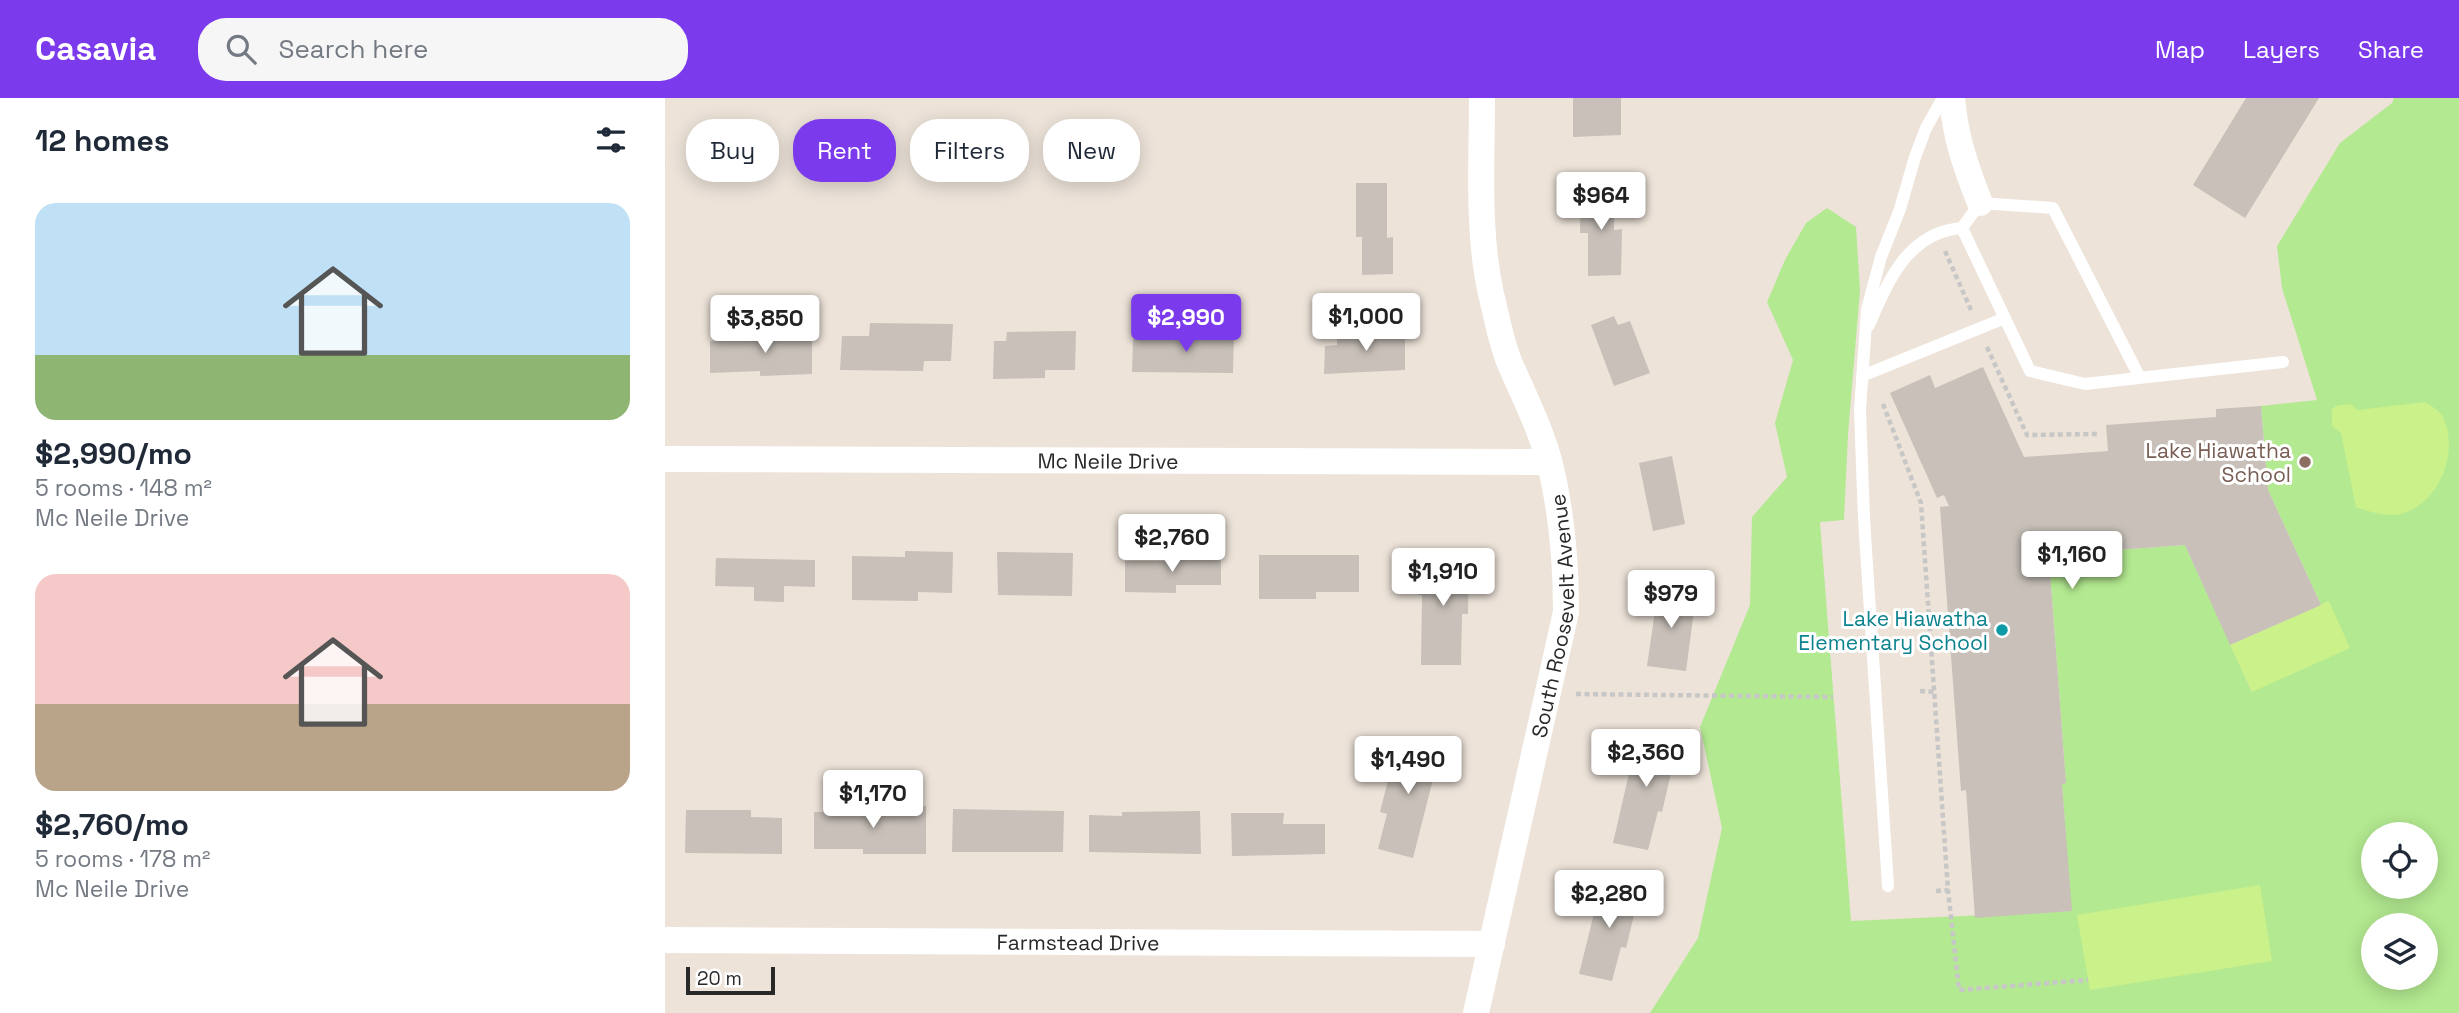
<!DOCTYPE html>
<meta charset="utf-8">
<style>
:root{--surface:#fff;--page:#f6f6f7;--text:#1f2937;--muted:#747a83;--accent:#7c3aed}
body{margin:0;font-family:"Space Grotesk",sans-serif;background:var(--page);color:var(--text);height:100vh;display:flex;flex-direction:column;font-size:26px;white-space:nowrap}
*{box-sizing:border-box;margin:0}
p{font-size:23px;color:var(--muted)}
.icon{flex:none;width:38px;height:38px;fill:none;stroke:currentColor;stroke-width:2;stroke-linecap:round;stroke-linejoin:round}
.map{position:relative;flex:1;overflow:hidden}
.details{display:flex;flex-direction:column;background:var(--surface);width:665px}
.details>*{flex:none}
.top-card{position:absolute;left:21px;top:21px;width:665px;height:63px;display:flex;gap:14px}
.buttons{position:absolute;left:1696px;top:724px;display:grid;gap:14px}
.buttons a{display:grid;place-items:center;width:77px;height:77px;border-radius:50%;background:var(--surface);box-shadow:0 4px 18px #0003;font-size:35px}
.scale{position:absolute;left:21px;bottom:18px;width:89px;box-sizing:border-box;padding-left:7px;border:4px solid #292929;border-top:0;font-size:19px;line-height:24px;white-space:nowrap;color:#292929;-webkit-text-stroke:5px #fff;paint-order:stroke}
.price{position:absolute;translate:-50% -60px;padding:0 16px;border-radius:7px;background:#fff;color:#222;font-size:23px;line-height:46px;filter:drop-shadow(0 2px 4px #0008)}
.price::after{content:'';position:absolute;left:50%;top:42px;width:21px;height:16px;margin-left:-10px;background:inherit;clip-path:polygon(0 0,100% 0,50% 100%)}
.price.selected{background:var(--accent);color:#fff}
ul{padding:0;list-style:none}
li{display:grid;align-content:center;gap:14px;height:371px;padding:0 35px}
li span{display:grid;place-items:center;height:217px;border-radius:21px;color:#555}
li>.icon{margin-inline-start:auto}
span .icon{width:126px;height:126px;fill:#fffc;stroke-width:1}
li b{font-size:30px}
h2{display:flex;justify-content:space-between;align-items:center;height:84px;padding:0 35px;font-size:30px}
.chip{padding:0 24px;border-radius:28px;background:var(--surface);box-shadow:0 4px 18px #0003;font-size:24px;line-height:63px}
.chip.selected{background:var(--accent);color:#fff}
header{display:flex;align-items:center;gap:42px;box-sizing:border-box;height:98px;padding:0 35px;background:var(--accent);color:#fff}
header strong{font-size:33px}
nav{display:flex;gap:38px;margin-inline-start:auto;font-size:24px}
.search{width:490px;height:63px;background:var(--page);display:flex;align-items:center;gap:18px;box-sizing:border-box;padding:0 24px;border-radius:28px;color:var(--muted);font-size:26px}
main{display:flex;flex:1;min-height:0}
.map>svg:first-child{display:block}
</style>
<header>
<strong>Casavia</strong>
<div class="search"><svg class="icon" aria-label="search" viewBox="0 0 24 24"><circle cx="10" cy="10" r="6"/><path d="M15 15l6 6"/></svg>Search here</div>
<nav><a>Map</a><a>Layers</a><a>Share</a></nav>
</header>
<main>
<section class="details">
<h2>12 homes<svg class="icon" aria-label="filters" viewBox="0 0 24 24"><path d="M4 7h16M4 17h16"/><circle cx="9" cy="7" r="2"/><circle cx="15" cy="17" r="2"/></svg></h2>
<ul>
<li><span style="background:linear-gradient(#bfe0f5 70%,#8fb573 0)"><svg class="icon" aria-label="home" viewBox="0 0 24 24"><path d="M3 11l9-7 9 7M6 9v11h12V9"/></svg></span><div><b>$2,990/mo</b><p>5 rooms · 148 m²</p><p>Mc Neile Drive</p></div></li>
<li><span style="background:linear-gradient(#f6c9c9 60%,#b9a48a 0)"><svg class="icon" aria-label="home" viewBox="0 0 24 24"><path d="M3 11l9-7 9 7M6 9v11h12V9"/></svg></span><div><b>$2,760/mo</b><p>5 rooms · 178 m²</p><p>Mc Neile Drive</p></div></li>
</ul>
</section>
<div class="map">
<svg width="1794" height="915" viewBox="0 0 1794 915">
<rect width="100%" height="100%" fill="#ede3d9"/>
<path fill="#b3e990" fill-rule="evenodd" d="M1729,0h65v915h-809l48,-75 24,-110 -22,-101 50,-122 2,-88 35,-40 -12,-54 18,-63 -26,-58 18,-42 21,-37 21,-15 29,19 4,63 -12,144 -4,86 -24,2 31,399 220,-10 -9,-127 4,-1 -18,-237 39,-3 1,9 97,-7 67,147 76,-91 -7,4 -53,-115 -7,-84 56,-6 -35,-112 -5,-42 63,-103 52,-40zM1708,737h52v52h-52zM1708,828h52v52h-52z"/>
<path fill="#cbf18b" d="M1760,304c5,3 13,8 17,13 17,32 1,81 -33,96 -16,8 -37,2 -53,-4l-15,-74 -9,-7v-17l4,-3 14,-2 8,6z
M1664,503l21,47 -98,44 -22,-47z
M1595,787l12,76 -182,29 -13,-75z"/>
<path fill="#c8c0b9" d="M908,0h48v37l-48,2z
M1581,0h73l-74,120 -52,-33z
M691,85h31v55l6,-1v37l-31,1v-38h-6z
M949,89v43l8,-1 -1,46 -33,1v-43h-8l1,-44z
M949,218l4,9 12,-4 20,52 -36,13 -23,-61z
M205,225l83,1 -2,37h-27l-1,10 -83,-1 2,-34h27z
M740,232v40l-81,4 1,-28 12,-1v-12z
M147,233v43l-52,2v-5l-50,2v-32l49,-2v-6z
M411,233l-1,39h-30v8l-52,1 1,-38h12l1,-9z
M514,234h55l-1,41 -101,-1 1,-33 46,1z
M1318,269l41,90 84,-6 -2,-26 110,-8v-8l45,-3 7,84 53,115 -91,40 -45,-100 -98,7v-9l-39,3 18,237 -4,1 10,127 -97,7 -9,-128 -5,1 -21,-284 9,-1 -5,-11 -7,3 -47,-105 40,-18 5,13z
M1007,358l13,68 -32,7 -14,-68z
M240,453l48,1 -1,41 -34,-1v9l-66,-1v-44l53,1z
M332,454l76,1 -1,43 -74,-1z
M511,457l45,1v29h-45v8l-51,-1v-31h51z
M594,457h100v37h-43v7h-57z
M753,459h51l-1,57h-6l-1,51h-40l1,-70h-4z
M51,460l99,2v27l-31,-1v16l-30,-1v-14l-39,-1z
M994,486l25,3 -1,14 12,2 -9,68 -39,-5z
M974,632l40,9 -17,73 -4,-1 -10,39 -35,-7z
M734,639l42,11 -28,110 -35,-9 9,-35 -7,-2z
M183,708h78v48h-63v-5h-49v-37l34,-1z
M288,711l111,2 -1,41h-111z
M21,712h65v7l31,1v36l-97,-1z
M535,713l1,43 -112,-2v-37l33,1v-4z
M566,715h53l-1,11h42v30l-93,2z
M937,783l38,9 -14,58 -5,-1 -9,34 -33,-7z"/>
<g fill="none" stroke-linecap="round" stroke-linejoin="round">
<path stroke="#c7c7c7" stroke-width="4.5" stroke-dasharray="5 3.5" stroke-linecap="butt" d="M1280,153l26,59
M1322,249l40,88 70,-1
M1218,306l38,99 27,387 11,100 129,-10
M1255,593l14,1
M911,596l257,3
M1271,793l12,-1"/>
<path stroke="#fff" stroke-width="12" d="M1204,227c19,-44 39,-93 93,-97
M1197,278l143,-58
M1475,280l-87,-170 -73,-5 -18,25 68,143 55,13 198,-22
M1223,788l-24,-367 -4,-109 7,-101 14,-52 19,-48 15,-52 11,-29 17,-30"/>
<g stroke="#fff" stroke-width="26">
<path d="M1287,0c3,38 14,70 28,105"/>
<path id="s1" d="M0,361l884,3"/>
<path id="s2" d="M0,842l827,4"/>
<path id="s3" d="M811,915l90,-401c0,-50 -4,-99 -16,-148 -9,-34 -25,-66 -39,-98 -10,-22 -14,-49 -20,-72 -14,-64 -9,-131 -9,-196"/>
</g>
</g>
<circle fill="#8d6e63" stroke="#fff" stroke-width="2.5" cx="1640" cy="364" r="7"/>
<circle fill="#0f9aa8" stroke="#fff" stroke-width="2.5" cx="1337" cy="532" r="7"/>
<g text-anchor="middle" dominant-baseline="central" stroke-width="6" stroke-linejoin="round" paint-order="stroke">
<g font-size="21" fill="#785e54" stroke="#fff" text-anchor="end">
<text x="1626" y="352">Lake Hiawatha<tspan x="1626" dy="24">School</tspan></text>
</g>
<g font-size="21" fill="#292929" stroke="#fff">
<text stroke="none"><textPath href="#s1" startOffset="443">Mc Neile Drive</textPath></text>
<text stroke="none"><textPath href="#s3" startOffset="406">South Roosevelt Avenue</textPath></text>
<text stroke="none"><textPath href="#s2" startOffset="413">Farmstead Drive</textPath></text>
</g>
<g font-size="21" fill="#0d838f" stroke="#fff" text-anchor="end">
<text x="1323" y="520">Lake Hiawatha<tspan x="1323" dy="24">Elementary School</tspan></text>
</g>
</g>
</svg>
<div class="buttons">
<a><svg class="icon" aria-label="locate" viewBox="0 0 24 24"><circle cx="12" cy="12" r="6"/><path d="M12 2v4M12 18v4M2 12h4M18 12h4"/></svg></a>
<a><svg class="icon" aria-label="layers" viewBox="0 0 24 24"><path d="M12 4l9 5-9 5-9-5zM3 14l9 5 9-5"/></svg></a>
</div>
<div class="scale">20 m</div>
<b class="price" style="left:936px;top:134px">$964</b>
<b class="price" style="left:701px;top:255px">$1,000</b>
<b class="price selected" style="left:521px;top:256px">$2,990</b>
<b class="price" style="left:100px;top:257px">$3,850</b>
<b class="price" style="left:507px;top:476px">$2,760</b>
<b class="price" style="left:1407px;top:493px">$1,160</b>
<b class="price" style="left:778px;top:510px">$1,910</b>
<b class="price" style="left:1006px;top:532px">$979</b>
<b class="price" style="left:981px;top:691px">$2,360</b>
<b class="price" style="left:743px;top:698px">$1,490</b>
<b class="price" style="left:208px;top:732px">$1,170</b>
<b class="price" style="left:944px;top:832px">$2,280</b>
<div class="top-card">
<a class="chip">Buy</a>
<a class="chip selected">Rent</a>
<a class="chip">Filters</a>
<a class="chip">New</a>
</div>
</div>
</main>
